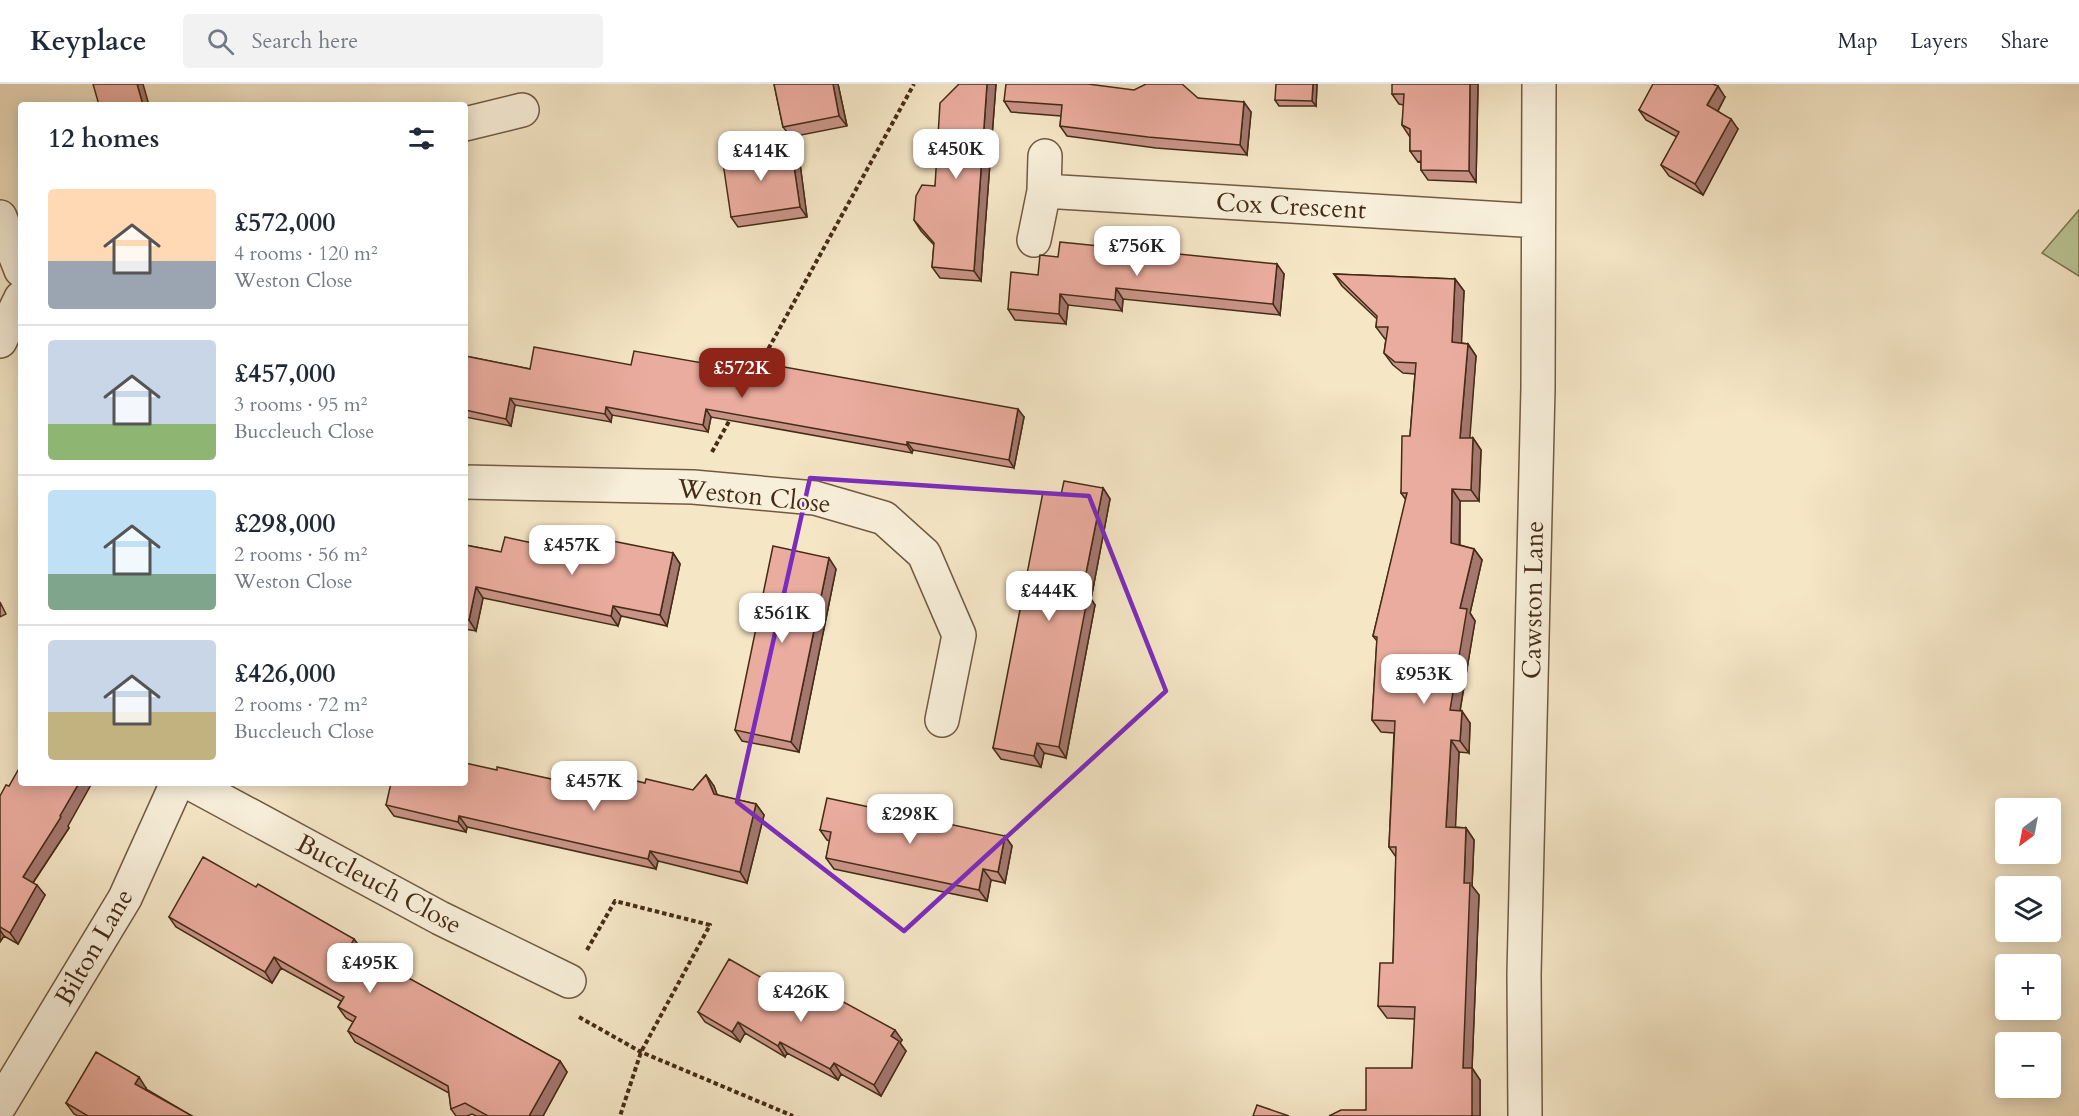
<!DOCTYPE html>
<meta charset="utf-8">
<style>
:root{--surface:#fff;--page:#f2f2f3;--text:#1f2937;--muted:#747a83;--line:#e0e1e3;--accent:#8f2418}
body{margin:0;font-family:Cardo,serif;background:var(--page);color:var(--text);height:100vh;display:flex;flex-direction:column;font-size:22px;white-space:nowrap}
*{box-sizing:border-box;margin:0}
p{font-size:20px;color:var(--muted)}
.icon{flex:none;width:33px;height:33px;fill:none;stroke:currentColor;stroke-width:2;stroke-linecap:round;stroke-linejoin:round}
.map{position:relative;flex:1;overflow:hidden}
.panel{position:absolute;left:18px;top:18px;width:450px;height:684px;display:flex;flex-direction:column;background:var(--surface);border-radius:6px;box-shadow:0 3px 15px #0003}
.panel>*{flex:none}
.needle{width:39px;rotate:212deg}
.controls{position:absolute;left:1995px;top:714px;display:grid;gap:12px}
.controls a{display:grid;place-items:center;width:66px;height:66px;border-radius:6px;background:var(--surface);box-shadow:0 3px 15px #0003;font-size:30px}
.price{position:absolute;translate:-50% -51px;padding:0 14px;border-radius:12px;background:#fff;color:#222;font-size:20px;line-height:39px;filter:drop-shadow(0 2px 3px #0008)}
.price::after{content:'';position:absolute;left:50%;top:36px;width:18px;height:14px;margin-left:-9px;background:inherit;clip-path:polygon(0 0,100% 0,50% 100%)}
.price.current{background:var(--accent);color:#fff}
ul{padding:0;list-style:none}
li{display:flex;align-items:center;gap:18px;height:150px;padding:0 30px}
li+li{border-top:2px solid var(--line)}
li span{display:grid;place-items:center;flex:none;width:168px;height:120px;border-radius:6px;color:#555}
li>.icon{margin-inline-start:auto}
span .icon{width:72px;height:72px;fill:#fffc;stroke-width:1}
li b{font-size:26px}
h2{display:flex;justify-content:space-between;align-items:center;height:72px;padding:0 30px;font-size:26px}
header{display:flex;align-items:center;gap:36px;box-sizing:border-box;height:84px;padding:0 30px;background:var(--surface);border-bottom:2px solid var(--line)}
header strong{font-size:28px}
nav{display:flex;gap:33px;margin-inline-start:auto;font-size:21px}
.search{width:420px;height:54px;background:var(--page);display:flex;align-items:center;gap:15px;box-sizing:border-box;padding:0 21px;border-radius:6px;color:var(--muted);font-size:22px}
.map>svg:first-child{display:block}
</style>
<header>
<strong>Keyplace</strong>
<div class="search"><svg class="icon" aria-label="search" viewBox="0 0 24 24"><circle cx="10" cy="10" r="6"/><path d="M15 15l6 6"/></svg>Search here</div>
<nav><a>Map</a><a>Layers</a><a>Share</a></nav>
</header>
<div class="map">
<svg width="2079" height="1032" viewBox="0 0 2079 1032">
<rect width="100%" height="100%" fill="#f5e6c6"/>
<filter id="stains"><feTurbulence type="fractalNoise" baseFrequency=".00333" numOctaves="4"/><feColorMatrix values="0 0 0 0 .2 0 0 0 0 .09 0 0 0 0 .02 0 0 0 .5 -.17"/></filter>
<radialGradient id="worn" r=".72"><stop offset=".6" stop-color="#630" stop-opacity="0"/><stop offset="1" stop-color="#630" stop-opacity=".3"/></radialGradient>
<path fill="#bac596" stroke="#807856" stroke-width="1.5" d="M2079,126v66l-37,-23z"/>
<g fill="none" stroke-linecap="round" stroke-linejoin="round">
<defs>
<path id="minor" d="M465,40l57,-14
M1044,107l494,30
M0,133l21,53
M1034,156l10,-49 1,-35
M0,257l21,-43
M465,398l228,5 122,11 69,20 40,36 35,81 -17,85
M190,699l250,135 129,63
M0,1021l125,-207 52,-115
M1525,1032l-1,-142 14,-586 1,-304"/>
</defs>
<use href="#minor" stroke="#715a42" stroke-width="36"/>
<path stroke="#452c16" stroke-width="4" stroke-dasharray="4.5 3" stroke-linecap="butt" d="M754,291l160,-291
M712,368l20,-36
M587,866l28,-49 95,24 -69,127 -21,64
M579,933l62,35 152,64"/>
<use href="#minor" stroke="#f8efda" stroke-width="33"/>
</g>
<path fill="#c99488" stroke="#452c16" stroke-width="1.5" d="M774,0h64l9,42 -56,11 -8,-10z
M959,0h37l-15,197 -41,-3 -8,-11 2,-22 -13,-14 -7,-11 21,-34z
M1317,0l-1,22h-37l-4,-6z
M1478,0l-2,98 -48,-2 -7,-10v-9l-3,1 -8,-11v-14l-8,-12 2,-20 -5,-1 -7,-10z
M1725,13l-7,14 20,18 -35,66 -34,-19 -8,-11 16,-28 -31,-17 -7,-10z
M1198,14l53,14 -4,43 -91,-7 -89,-12 -7,-10 1,-10 -50,-4 -7,-11z
M791,62l8,10 8,61 -69,10 -7,-10z
M1284,190l-4,41 -157,-16 -1,12 -54,-6 -2,19 -51,-4 -7,-11 30,-34z
M1334,190l121,5 9,12 -3,52 7,1 8,12 -7,82h4l8,12 -2,51h-19v44l14,4 8,11 -12,53 5,8 -15,90 10,12 -1,30 -10,-1 -4,75 11,1 8,12 -2,46 7,9 -7,173 8,12v36h-151l37,-6 46,-42 3,-49 -28,-1 -9,-12 15,-43 3,-106 -7,-10 5,-114 -13,-1 -9,-12 5,-79 -4,-5 33,-136 -5,-7 9,-57 5,-62 -12,-1 -10,-8 -9,-12 2,-14h-1l-9,-12 1,-8 -35,-33z
M465,272l65,13 101,-4 393,52 -10,51 -101,-18 -1,3 -201,-36 -3,15 -96,-17 -1,7 -96,-17 -4,21 -46,-9z
M1103,404l7,11 -19,100 4,6 -29,153 -22,-5 -3,14 -40,-8 -8,-11 68,-253z
M465,461l36,7 97,5 75,-4 7,11 -13,62 -46,-10 -3,10 -135,-28 -7,33 -11,-2z
M836,485l-37,183 -57,-11 -7,-11z
M0,518l6,12 -6,3z
M497,686l59,10 137,10 13,-15 8,11 3,9 39,9 8,11 -17,68 -89,-22 -2,8 -189,-42 -1,5 -72,-16 -8,-11z
M0,712l68,30 1,2 -36,55 12,12 -27,49 -14,-8 -4,6z
M820,746l185,6 7,10 -7,37 -14,-3 -4,21 -153,-32 -8,-11 4,-17 -3,-1z
M256,803l98,52 8,11 -2,2 200,109 7,11 -24,44h-67l-4,-2 -5,2h-11l-5,-7 -2,-16 -94,-51 -7,-11 5,-9 -7,-4 -8,-11 3,-6 -60,-33 -9,15 -96,-56 -7,-10z
M818,926l84,30 -2,3 6,8 -25,45 -40,-22 -3,6 -51,-27 -2,4 -40,-24 -5,9 -35,-20 -7,-10z
M146,1004v1l46,27h-114l-4,-2 -8,-11z"/>
<path fill="#a4786f" stroke="#452c16" stroke-width="1.5" d="M137,0h6l6,21h-6z
M833,0h5l9,42 -8,-10z
M987,0h9l-15,197 -7,-10z
M1313,0h4l-1,22 -4,-5z
M1470,0h8l-2,98 -7,-11z
M1718,2l7,11 -10,19 -8,-11z
M1244,18l7,10 -4,43 -7,-10z
M1731,35l7,10 -35,66 -8,-11z
M791,62l8,10 8,61 -7,-10z
M1277,180l7,10 -4,41 -7,-11z
M1455,195l9,12 -3,63 -9,-12z
M1116,204l7,11 -1,12 -7,-11z
M1060,210l8,11 -2,19 -7,-10z
M1468,260l8,12 -7,93 -9,-11z
M510,314l5,7 -4,21 -5,-7z
M606,323l6,8 -1,7 -6,-8z
M706,325l5,8 -3,15 -5,-7z
M1018,325l6,8 -10,51 -5,-8z
M1473,354l8,12 -2,51 -8,-11z
M907,358l6,8 -1,3 -5,-8z
M1103,404l7,11 -19,100 4,6 -29,153 -7,-11 23,-154z
M1452,405l8,12 -1,54 -8,-12z
M1474,465l8,11 -12,53 5,8 -17,101 -8,-12 10,-102z
M673,469l7,11 -13,62 -7,-11z
M829,474l7,11 -37,183 -8,-10z
M476,503l7,11 -7,33 -7,-11z
M613,522l8,10 -3,10 -7,-10z
M1462,627l8,12 -1,30 -9,-12z
M1451,656l8,12 -4,86 -9,-11z
M1037,659l7,10 -3,14 -7,-11z
M706,691l8,11 7,19 -7,-11z
M79,699h13l-24,43 1,2 -39,59 -7,-10z
M756,720l8,11 -17,68 -7,-11z
M459,732l8,11 -1,5 -8,-10z
M1466,744l8,12 -2,46 7,9 -7,173 8,12v36h-8l-9,-48 1,-185z
M1005,752l7,10 -7,37 -7,-11z
M650,767l8,10 -2,8 -8,-10z
M983,785l8,11 -4,21 -8,-11z
M37,801l8,10 -27,49 -8,-11z
M0,846l4,6 -4,6z
M354,855l8,11 -5,7 -7,-11z
M274,873l7,11 -9,15 -7,-11z
M738,938l7,11 -5,9 -8,-10z
M895,946l7,10 -2,3 6,8 -25,45 -7,-11 17,-49z
M780,958l7,11 -2,4 -7,-11z
M560,977l7,11 -24,44h-14z
M834,979l7,11 -3,6 -8,-11z
M139,993l7,11 -3,6 -8,-10z"/>
<path fill="#eaac9e" stroke="#452c16" stroke-width="1.5" d="M93,0h44l6,21h-44z
M774,0h59l6,32 -56,11z
M959,0h28l-13,187 -42,-4 2,-24 -20,-23 2,-24 6,-11 13,1 5,-83z
M1006,0h82l46,6 12,-6h36l16,14 46,4 -4,43 -92,-8 -88,-11 2,-21 -58,-4z
M1276,0h37l-1,17 -37,-1z
M1392,0h78l-1,87 -48,-1v-19h-11v-22l-8,-4 2,-31h-12z
M1653,0h60l5,2 -11,19 24,14 -36,65 -34,-19 18,-33 -40,-22z
M791,62l9,61 -69,10 -9,-61z
M1060,158l217,22 -4,40 -157,-16 -1,12 -55,-6 -1,20 -51,-5 3,-37 27,3 2,-20 18,2z
M1334,190l121,5 -3,63 16,2 -8,94h13l-2,52 -19,-1 -1,54 23,6 -14,59 7,1 -17,101 12,1 -2,30 -9,-1 -5,87 20,1 -2,55h6l-7,185h9v48h-143l12,-6h25v-42h46l3,-61 -37,-1 2,-43h13l3,-116h-7l6,-126 -23,-1 5,-83 -4,-1 34,-143h-6l1,-57h8l6,-73 -21,-1 -11,-9 4,-26h-12l1,-11z
M534,263l97,18 3,-14 126,22 2,-10 256,46 -9,51 -102,-18v3l-201,-36 -3,16 -97,-18 -1,7 -95,-16 -4,21 -41,-9v-54l65,13z
M1064,397l39,7 -21,105 6,2 -29,152 -22,-4 -3,13 -41,-8 50,-256 18,3z
M505,453l93,20 4,-18 71,14 -13,62 -47,-9 -2,10 -135,-29 -7,33h-4v-75l36,7z
M773,462l56,12 -38,184 -56,-12z
M465,679l32,7v-3l59,13 4,-17 85,20 1,-4 47,11 13,-15 8,19 42,10 -16,68 -90,-21 -2,8 -189,-43 -1,6 -72,-17 5,-22h74z
M21,681v18h58l-19,33 1,1 -38,60 14,8 -27,48 -10,-6v-131l6,-11 3,1z
M827,714l178,38 -7,36 -15,-3 -4,21 -153,-32 5,-26 -11,-2z
M203,773l53,30 2,-3 96,55 -4,7 210,115 -31,55h-41l-23,-13 -14,6 -3,-23 -100,-55 8,-14 -18,-10 6,-10 -70,-40 -9,15 -96,-55z
M729,875l89,51 9,-17 68,37 -4,6 8,5 -25,44 -40,-22 -4,6 -50,-27 -2,4 -40,-24 -6,10 -34,-20z
M96,968l43,25 -4,7 57,32h-104l-22,-13z
M1257,1021l32,11h-36z"/>
<path fill="none" stroke="#7b2cbf" stroke-width="4.5" stroke-linejoin="round" d="M810,394l279,18 77,195 -262,240 -167,-129z"/>
<g text-anchor="middle" dominant-baseline="central" stroke-width="5" stroke-linejoin="round" paint-order="stroke">
<g font-size="26" fill="#452c16" stroke="#f8efda">
<text transform="translate(1291 122) rotate(3)">Cox Crescent</text>
<text transform="translate(754 412) rotate(6)">Weston Close</text>
<text transform="translate(1533 516) rotate(-89)">Cawston Lane</text>
<text transform="translate(379 800) rotate(28)">Buccleuch Close</text>
<text transform="translate(94 863) rotate(-60)">Bilton Lane</text>
</g>
</g>
<rect width="100%" height="100%" filter="url(#stains)"/>
<rect width="100%" height="100%" fill="url(#worn)"/>
</svg>
<div class="controls">
<a><svg class="needle" viewBox="-14 -14 28 28"><path d="M0-13l5 13h-10z" fill="#e53935"/><path d="M0 13l5-13h-10z" fill="#747a83"/></svg></a>
<a><svg class="icon" aria-label="layers" viewBox="0 0 24 24"><path d="M12 4l9 5-9 5-9-5zM3 14l9 5 9-5"/></svg></a>
<a>+</a>
<a>−</a>
</div>
<b class="price" style="left:956px;top:96px">£450K</b>
<b class="price" style="left:761px;top:98px">£414K</b>
<b class="price" style="left:1137px;top:193px">£756K</b>
<b class="price current" style="left:742px;top:315px">£572K</b>
<b class="price" style="left:572px;top:492px">£457K</b>
<b class="price" style="left:1049px;top:538px">£444K</b>
<b class="price" style="left:782px;top:560px">£561K</b>
<b class="price" style="left:1424px;top:621px">£953K</b>
<b class="price" style="left:594px;top:728px">£457K</b>
<b class="price" style="left:910px;top:761px">£298K</b>
<b class="price" style="left:370px;top:910px">£495K</b>
<b class="price" style="left:801px;top:939px">£426K</b>
<section class="panel">
<h2>12 homes<svg class="icon" aria-label="filters" viewBox="0 0 24 24"><path d="M4 7h16M4 17h16"/><circle cx="9" cy="7" r="2"/><circle cx="15" cy="17" r="2"/></svg></h2>
<ul>
<li><span style="background:linear-gradient(#ffd9b3 60%,#9aa5b1 0)"><svg class="icon" aria-label="home" viewBox="0 0 24 24"><path d="M3 11l9-7 9 7M6 9v11h12V9"/></svg></span><div><b>£572,000</b><p>4 rooms · 120 m²</p><p>Weston Close</p></div></li>
<li><span style="background:linear-gradient(#c9d6e8 70%,#8fb573 0)"><svg class="icon" aria-label="home" viewBox="0 0 24 24"><path d="M3 11l9-7 9 7M6 9v11h12V9"/></svg></span><div><b>£457,000</b><p>3 rooms · 95 m²</p><p>Buccleuch Close</p></div></li>
<li><span style="background:linear-gradient(#bfe0f5 70%,#7fa58c 0)"><svg class="icon" aria-label="home" viewBox="0 0 24 24"><path d="M3 11l9-7 9 7M6 9v11h12V9"/></svg></span><div><b>£298,000</b><p>2 rooms · 56 m²</p><p>Weston Close</p></div></li>
<li><span style="background:linear-gradient(#c9d6e8 60%,#c2b280 0)"><svg class="icon" aria-label="home" viewBox="0 0 24 24"><path d="M3 11l9-7 9 7M6 9v11h12V9"/></svg></span><div><b>£426,000</b><p>2 rooms · 72 m²</p><p>Buccleuch Close</p></div></li>
</ul>
</section>
</div>
